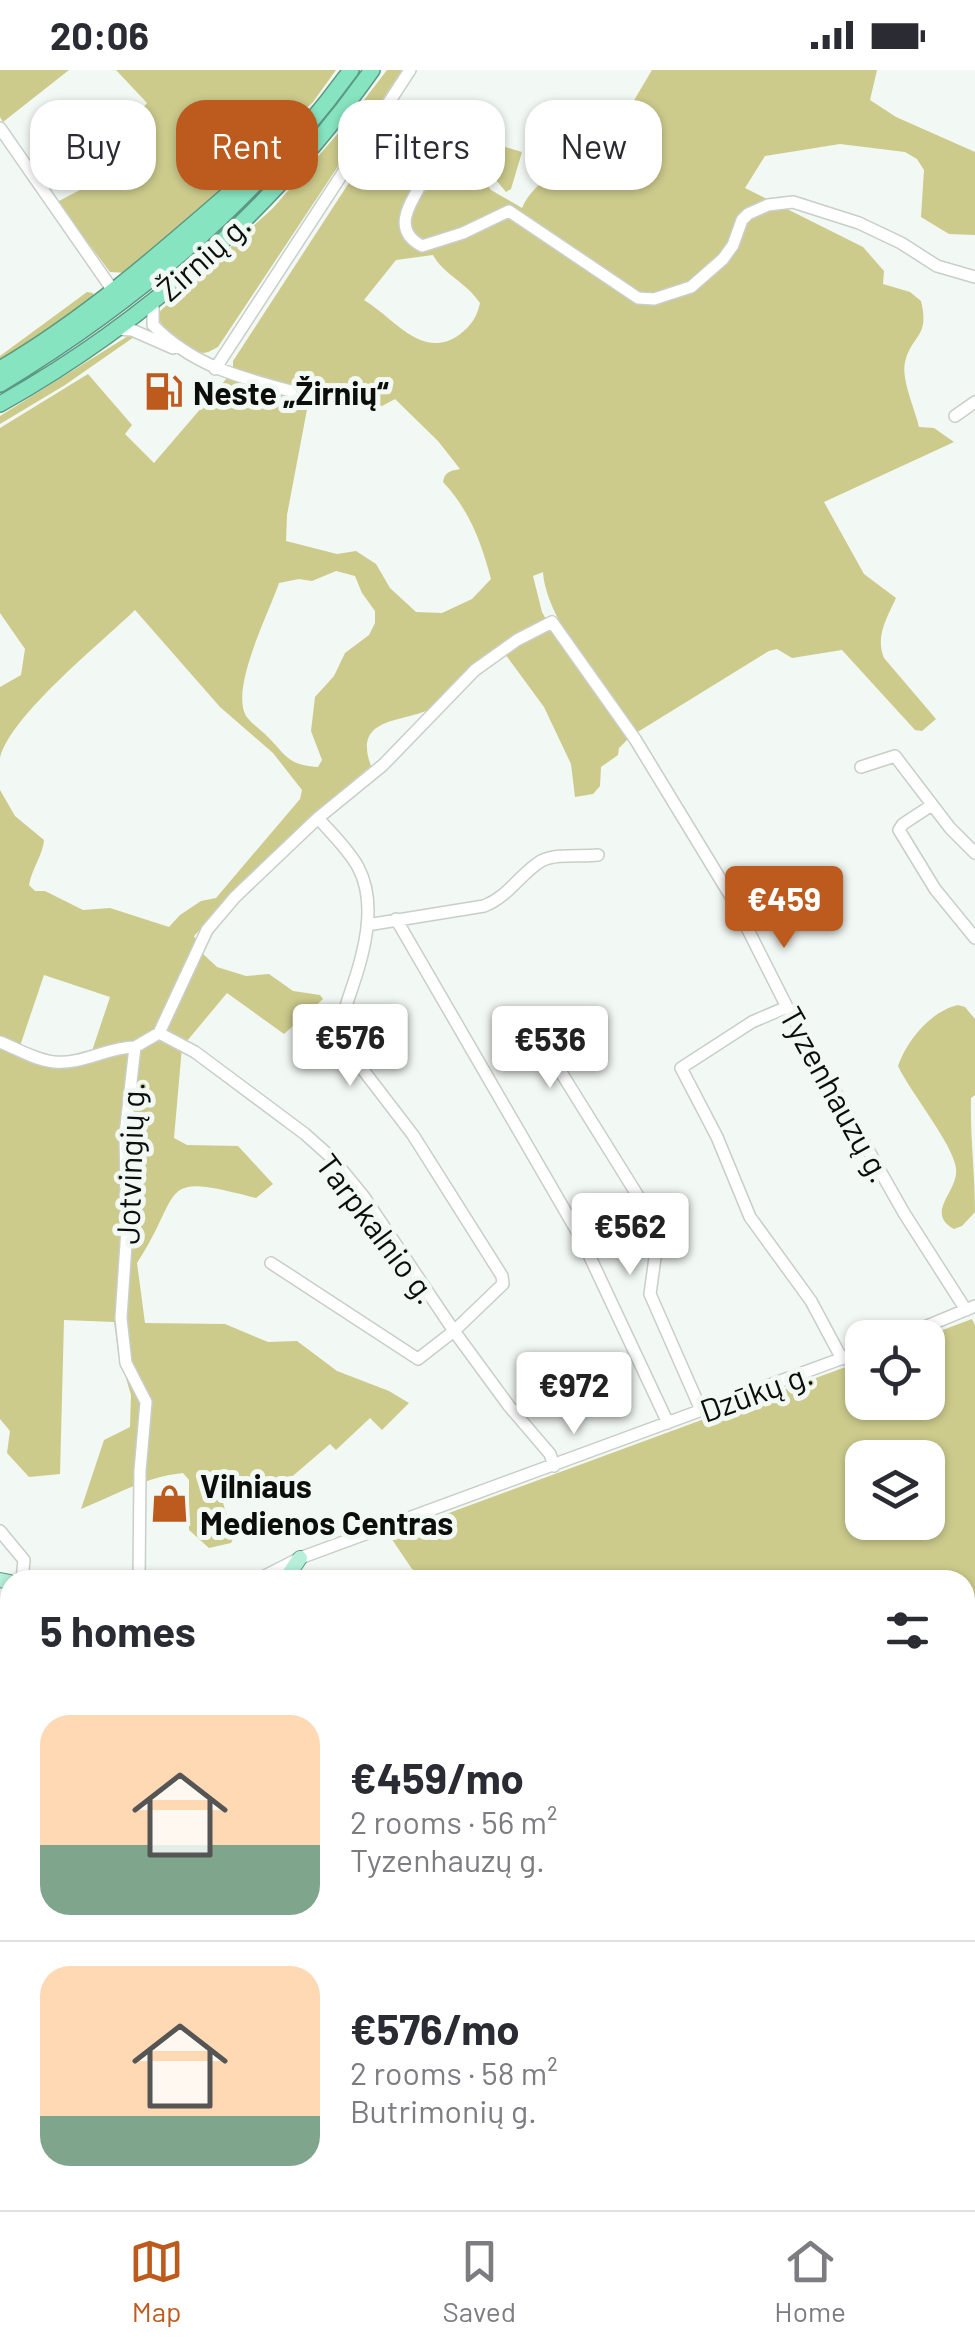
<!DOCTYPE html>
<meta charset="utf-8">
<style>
:root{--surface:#fff;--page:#f2f2f3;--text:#2b2b33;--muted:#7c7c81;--line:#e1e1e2;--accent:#bd5b1e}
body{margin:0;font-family:Barlow,sans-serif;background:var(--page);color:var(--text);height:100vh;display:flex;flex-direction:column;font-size:38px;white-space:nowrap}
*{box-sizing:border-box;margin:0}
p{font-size:32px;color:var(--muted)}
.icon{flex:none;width:55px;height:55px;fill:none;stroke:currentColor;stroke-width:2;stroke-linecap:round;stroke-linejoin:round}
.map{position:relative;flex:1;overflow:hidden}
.panel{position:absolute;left:0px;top:1500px;width:975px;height:640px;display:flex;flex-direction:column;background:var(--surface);border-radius:30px 30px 0 0;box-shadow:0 2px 8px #0004}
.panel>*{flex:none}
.top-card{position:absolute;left:30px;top:30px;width:915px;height:90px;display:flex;gap:20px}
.fabs{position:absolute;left:845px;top:1250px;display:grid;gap:20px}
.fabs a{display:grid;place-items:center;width:100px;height:100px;border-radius:20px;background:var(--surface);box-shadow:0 2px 8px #0004;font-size:50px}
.price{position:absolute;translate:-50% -85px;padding:0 22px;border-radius:10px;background:#fff;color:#222;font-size:32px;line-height:65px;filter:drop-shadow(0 2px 5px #0008)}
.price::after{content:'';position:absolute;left:50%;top:60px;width:30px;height:22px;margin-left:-15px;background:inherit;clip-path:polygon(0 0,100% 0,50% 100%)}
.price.selected{background:var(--accent);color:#fff}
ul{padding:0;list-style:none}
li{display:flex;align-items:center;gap:30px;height:250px;padding:0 40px}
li+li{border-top:2px solid var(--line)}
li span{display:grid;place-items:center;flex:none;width:280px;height:200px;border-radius:30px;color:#555}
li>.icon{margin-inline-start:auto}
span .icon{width:120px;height:120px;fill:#fffc;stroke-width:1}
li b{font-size:42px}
h2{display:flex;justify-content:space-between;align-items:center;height:120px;padding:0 40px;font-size:42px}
.tag{padding:0 35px;border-radius:30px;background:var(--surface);box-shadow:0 2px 8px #0004;font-size:35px;line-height:90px}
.tag.selected{background:var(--accent);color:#fff}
.status{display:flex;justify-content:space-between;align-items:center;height:70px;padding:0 50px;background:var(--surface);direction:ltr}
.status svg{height:28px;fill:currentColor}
.menu{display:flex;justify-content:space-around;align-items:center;height:140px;border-top:2px solid var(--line);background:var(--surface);font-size:28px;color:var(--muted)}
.menu a{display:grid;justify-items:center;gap:5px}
.menu .selected{color:var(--accent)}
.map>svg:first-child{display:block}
</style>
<div class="status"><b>20:06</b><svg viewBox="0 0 49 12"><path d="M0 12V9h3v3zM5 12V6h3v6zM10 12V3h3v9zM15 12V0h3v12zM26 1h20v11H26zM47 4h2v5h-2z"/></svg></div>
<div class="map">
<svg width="975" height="2140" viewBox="0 0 975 2140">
<rect width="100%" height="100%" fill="#f2f8f3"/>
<path fill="#cccb8c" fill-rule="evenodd" d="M0,0h69l-66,52 -3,-5z
M116,0h220l-23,32 -34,33 -41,10 -12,14 -5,32 -93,82 -18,-1 -53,-70 88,-46 -16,-31 18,-22z
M387,0h15l-184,277c-4,2 -10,6 -15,6 -15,-3 -44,-25 -46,-39l116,-106 68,-78z
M652,0h225l-7,30 26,17 79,35v83l-26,-1 -28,-17 3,-47 -7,-11 -12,-7 -65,-8 -75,12 -20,32 118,59 21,24 -1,13 27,8 11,9c9,37 -9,33 -16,61 -4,18 10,47 14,65l15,1 20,14 -130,60 40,72 32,24c-9,20 -21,38 -12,60l52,61 -14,12 -7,-1 -73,-80 -50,8 -15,-9 -8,2 -133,82c-28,-41 -90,-112 -93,-161l-10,4 9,36 10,18 78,107 -11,11 -1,7 -17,12 -1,19 -7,8 -18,3 -4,-33 -27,-57 -44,-60c-21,19 -42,42 -65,59 -25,18 -84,7 -64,60l-67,56 -110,114 8,17 15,14 29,9 23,-2 24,17 27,4 3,4 -39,35 -57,-41 -45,54 -8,91 13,7 51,1 35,38 -17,14c-101,-27 -71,-9 -119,65l8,60 80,1 43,18 29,-1 40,30 52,20 20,12 -27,27 -12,-12 -34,32 -6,-6 -64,55 -8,-8 -28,-7 -7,5c0,6 -1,12 1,17 3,15 17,21 7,37l-22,5 -20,-18v-50l-6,-7c-38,4 -67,22 -102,36l23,-69 26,-13 1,-32 -13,-44 -4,-29 -50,-2 -4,154 -31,3 -22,-24 3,-22 -10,-12v-629l15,26 29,24c-1,15 -12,28 -15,45l6,6h10l38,19 27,-2 59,19 11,-12 21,-14 15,-3 84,-99 2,-9 -29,-37 -53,-46 -85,-97c-34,33 -125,106 -135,148v-71l21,-12 4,-26 -25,-36v-185l88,-54 44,51 -7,9 29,29 79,-92v-10l149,-229 33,45 1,14 5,5 39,-43 31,37 31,18c14,-31 44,-41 76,-47zM433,185c11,20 32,26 47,48 -3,14 -9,23 -21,32 -37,26 -66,-18 -95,-35l32,-40zM312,313l70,23 13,-7 43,42 22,28c-9,2 -15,2 -17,13 27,29 38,60 48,97l-19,20 -30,14 -26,-1 -26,-24 -14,-24 -20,-13 -19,3 -51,-13 1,-26zM336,501l19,5 7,17 13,18v12l-6,12 -24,18 -11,23 -19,21 -4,34 11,29 -4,7c-29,-2 -30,-9 -50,-30 -7,-7 -17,-14 -22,-21 -16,-28 23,-103 33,-133l20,-4 13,2zM44,905l66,22 -18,54 -33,6 -39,-11z
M502,76l20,6 -11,37 -5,3 -25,-30 4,-9z
M87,222l6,1 1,6 -94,62v-5z
M128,266l6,1 -69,48 -65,39v-8z
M958,935l7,2 10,12v76l-4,3c-1,39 4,75 4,114l-13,14 -8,3c-30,-17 5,-37 2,-61 -3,-24 -46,-76 -58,-102 9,-26 33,-55 60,-61z
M972,1249l3,6v460l-10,-3v-202h-535l-18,-11 -23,-34 473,-174v41h66v-64l-4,-1zM862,1388h66v64h-66z
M10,1941v70l-10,23v-77z
M965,1982l10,4v154h-415l3,-10h402z"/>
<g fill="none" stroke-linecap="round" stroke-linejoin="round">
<defs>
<path id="minor" d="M381,47l43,62c-13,24 -34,50 -2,67l41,-13 46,-22 129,87 16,1 37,-12 32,-28 10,-14 9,-25 6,-6 20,-9 25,-3 66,21 42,20 36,23 38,11
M0,58l114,164
M153,231v24c39,40 85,52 138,66
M116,259l16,1 41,18
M215,299l195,-299
M955,346l20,-14
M861,697l34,-11 55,72 25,25
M932,735l-29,19 -4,6 36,59 40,49
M396,849l186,321 86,183
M367,855l117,-19c24,-9 36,-32 57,-45 16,-8 40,-4 57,-6
M787,937l-35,15 -71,46 36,69 33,80 61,84 31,58
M534,959l122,196 2,11 -8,58 51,116
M159,963l36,19 110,82 28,25 31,38 90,134 55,75 41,48 4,12
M0,972c18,7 35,18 54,20 28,3 53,-15 81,-15
M271,1193l147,96 36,-28 49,-47 -1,-8 -89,-141 -69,-90c-6,-19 1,-36 7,-54 13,-37 27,-87 7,-124 -10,-18 -27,-34 -40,-49
M898,1268l77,-32
M0,1461l24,29 -2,20
M139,1510l1,-109 6,-69 -20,-39 -5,-45 6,-89 -2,-94 10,-88 24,-14 48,-103 28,-33 83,-79 65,-53 92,-95 42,-30 35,-18 83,117 98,161 54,107 117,206 62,97
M257,1510l43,-22 562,-207
M0,1645h10
M0,1847l10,2
M503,2140v-10"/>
<path id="major" d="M0,1510l10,2
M285,1510l15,-22
M965,1835l10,3
M282,2130l5,10"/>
<path id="highway" d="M0,299c95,-56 174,-128 257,-200
M0,314c136,-82 257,-185 351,-314
M0,334c146,-82 275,-197 372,-334"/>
</defs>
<use href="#minor" stroke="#c8cec8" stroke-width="14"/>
<use href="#major" stroke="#5c9982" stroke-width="16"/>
<use href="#highway" stroke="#5c9982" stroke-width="18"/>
<use href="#minor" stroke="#fff" stroke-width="11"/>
<use href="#major" stroke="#b7efda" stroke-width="14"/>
<use href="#highway" stroke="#87e4c1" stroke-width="15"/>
</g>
<defs>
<symbol id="fuel-bare" viewBox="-9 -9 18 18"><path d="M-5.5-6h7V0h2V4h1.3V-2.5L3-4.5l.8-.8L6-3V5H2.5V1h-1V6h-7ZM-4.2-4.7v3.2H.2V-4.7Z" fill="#bd5b1e" stroke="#f2f8f3" stroke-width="2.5" paint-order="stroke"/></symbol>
<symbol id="shop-bare" viewBox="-9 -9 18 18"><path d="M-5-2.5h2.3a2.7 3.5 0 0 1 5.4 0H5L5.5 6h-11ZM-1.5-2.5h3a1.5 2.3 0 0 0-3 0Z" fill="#bd5b1e" stroke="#f2f8f3" stroke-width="2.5" paint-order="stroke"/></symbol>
</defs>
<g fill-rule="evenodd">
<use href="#fuel-bare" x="136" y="294" width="55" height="55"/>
<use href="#shop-bare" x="142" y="1406" width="55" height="55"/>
</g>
<g text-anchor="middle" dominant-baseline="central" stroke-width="10" stroke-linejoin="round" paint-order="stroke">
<g font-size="32" fill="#0c0e0c" stroke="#f2f8f3">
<text transform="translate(203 186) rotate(-42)">Žirnių g.</text>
<text transform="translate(837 1024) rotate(61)">Tyzenhauzų g.</text>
<text transform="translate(129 1093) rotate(-88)">Jotvingių g.</text>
<text transform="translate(378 1158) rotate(53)">Tarpkalnio g.</text>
<text transform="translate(756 1321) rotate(-20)">Dzūkų g.</text>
</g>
<g font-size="32" font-weight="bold" fill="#0c0e0c" stroke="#f2f8f3" text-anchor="start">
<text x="193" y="322">Neste „Žirnių“</text>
<text x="200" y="1415">Vilniaus<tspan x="200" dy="37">Medienos Centras</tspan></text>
</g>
</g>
</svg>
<div class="fabs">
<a><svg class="icon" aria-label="locate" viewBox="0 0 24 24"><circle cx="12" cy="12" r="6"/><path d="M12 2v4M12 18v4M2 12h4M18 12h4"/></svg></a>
<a><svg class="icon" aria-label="layers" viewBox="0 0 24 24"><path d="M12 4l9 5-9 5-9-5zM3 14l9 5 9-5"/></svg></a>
</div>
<b class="price selected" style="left:784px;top:881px">€459</b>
<b class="price" style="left:350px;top:1019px">€576</b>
<b class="price" style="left:550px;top:1021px">€536</b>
<b class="price" style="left:630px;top:1208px">€562</b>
<b class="price" style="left:574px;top:1367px">€972</b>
<div class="top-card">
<a class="tag">Buy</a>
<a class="tag selected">Rent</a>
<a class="tag">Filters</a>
<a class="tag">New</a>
</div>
<section class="panel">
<h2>5 homes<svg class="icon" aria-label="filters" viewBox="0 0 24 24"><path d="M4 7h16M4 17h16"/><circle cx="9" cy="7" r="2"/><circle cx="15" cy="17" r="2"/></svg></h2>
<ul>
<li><span style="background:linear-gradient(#ffd9b3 65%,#7fa58c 0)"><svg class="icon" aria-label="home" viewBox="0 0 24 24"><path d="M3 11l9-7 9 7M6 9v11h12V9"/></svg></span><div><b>€459/mo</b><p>2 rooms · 56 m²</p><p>Tyzenhauzų g.</p></div></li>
<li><span style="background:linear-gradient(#ffd9b3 75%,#7fa58c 0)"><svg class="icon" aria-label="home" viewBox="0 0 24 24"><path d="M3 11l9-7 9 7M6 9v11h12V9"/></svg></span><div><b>€576/mo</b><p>2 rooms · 58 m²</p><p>Butrimonių g.</p></div></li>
</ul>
</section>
</div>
<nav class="menu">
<a class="selected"><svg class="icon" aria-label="map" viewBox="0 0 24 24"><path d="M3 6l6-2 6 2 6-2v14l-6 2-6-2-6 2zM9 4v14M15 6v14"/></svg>Map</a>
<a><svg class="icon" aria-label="saved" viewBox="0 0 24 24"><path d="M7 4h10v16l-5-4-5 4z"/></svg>Saved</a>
<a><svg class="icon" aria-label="home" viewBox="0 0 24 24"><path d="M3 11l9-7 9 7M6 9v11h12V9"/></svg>Home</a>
</nav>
